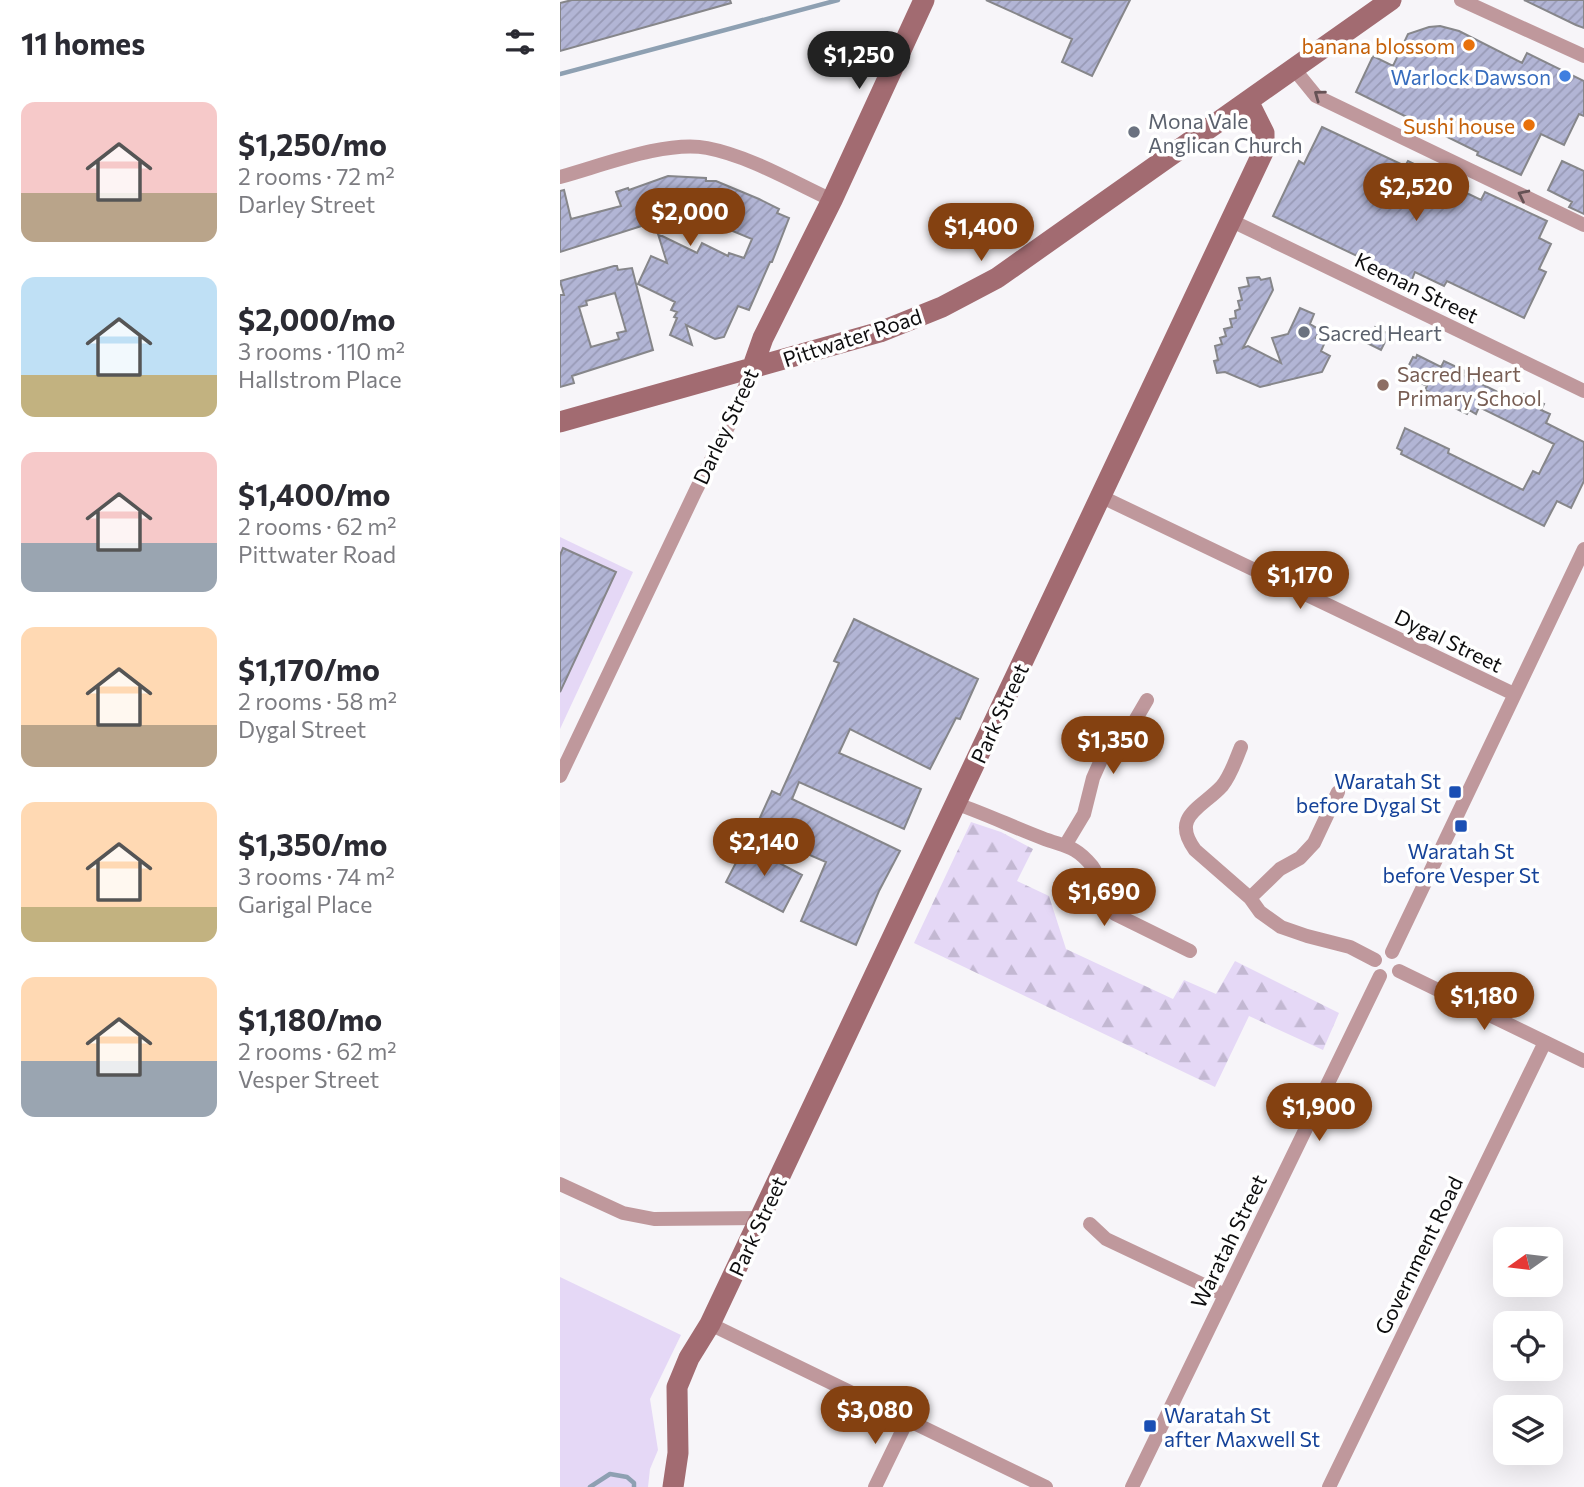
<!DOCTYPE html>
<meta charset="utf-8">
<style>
:root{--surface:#fff;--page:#f7f7f7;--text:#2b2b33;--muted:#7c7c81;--accent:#844111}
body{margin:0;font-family:Commissioner,sans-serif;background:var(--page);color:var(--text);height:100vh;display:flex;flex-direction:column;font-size:26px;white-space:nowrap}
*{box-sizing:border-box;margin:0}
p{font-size:23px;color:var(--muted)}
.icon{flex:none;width:38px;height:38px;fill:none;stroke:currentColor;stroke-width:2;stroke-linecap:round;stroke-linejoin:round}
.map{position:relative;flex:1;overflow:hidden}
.side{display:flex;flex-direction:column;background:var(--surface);width:560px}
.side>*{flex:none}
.needle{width:46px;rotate:256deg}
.fabs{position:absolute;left:933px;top:1227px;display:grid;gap:14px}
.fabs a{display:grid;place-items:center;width:70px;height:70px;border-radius:14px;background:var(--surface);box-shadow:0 7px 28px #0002;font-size:35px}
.price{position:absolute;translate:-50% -60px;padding:0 16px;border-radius:24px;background:var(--accent);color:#fff;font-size:23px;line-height:46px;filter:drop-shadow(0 2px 4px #0008)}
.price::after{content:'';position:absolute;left:50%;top:42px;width:21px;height:16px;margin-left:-10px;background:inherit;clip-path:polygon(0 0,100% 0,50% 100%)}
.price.selected{background:#222;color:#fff}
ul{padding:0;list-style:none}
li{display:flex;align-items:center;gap:21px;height:175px;padding:0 21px}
li span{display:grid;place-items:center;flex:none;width:196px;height:140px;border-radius:14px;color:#555}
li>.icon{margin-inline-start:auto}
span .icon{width:84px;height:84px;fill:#fffc;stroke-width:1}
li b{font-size:30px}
h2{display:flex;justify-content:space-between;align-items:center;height:84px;padding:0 21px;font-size:30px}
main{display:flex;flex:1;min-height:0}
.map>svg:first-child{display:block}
</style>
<main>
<section class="side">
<h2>11 homes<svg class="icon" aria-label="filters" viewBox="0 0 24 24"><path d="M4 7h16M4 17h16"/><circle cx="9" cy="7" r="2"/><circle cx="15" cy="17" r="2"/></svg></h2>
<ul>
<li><span style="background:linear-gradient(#f6c9c9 65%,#b9a48a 0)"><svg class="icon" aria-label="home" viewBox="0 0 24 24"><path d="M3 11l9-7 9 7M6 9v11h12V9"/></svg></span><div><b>$1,250/mo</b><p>2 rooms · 72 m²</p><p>Darley Street</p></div></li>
<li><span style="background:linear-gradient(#bfe0f5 70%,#c2b280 0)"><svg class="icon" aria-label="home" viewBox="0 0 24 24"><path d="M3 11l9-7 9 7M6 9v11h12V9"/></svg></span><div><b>$2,000/mo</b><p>3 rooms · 110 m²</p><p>Hallstrom Place</p></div></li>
<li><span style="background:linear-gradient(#f6c9c9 65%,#9aa5b1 0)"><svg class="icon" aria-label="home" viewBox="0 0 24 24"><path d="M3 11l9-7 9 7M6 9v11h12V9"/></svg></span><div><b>$1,400/mo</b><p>2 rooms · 62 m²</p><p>Pittwater Road</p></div></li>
<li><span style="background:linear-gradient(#ffd9b3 70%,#b9a48a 0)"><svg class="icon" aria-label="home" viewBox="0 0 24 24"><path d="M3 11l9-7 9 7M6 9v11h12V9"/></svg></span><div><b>$1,170/mo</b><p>2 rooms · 58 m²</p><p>Dygal Street</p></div></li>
<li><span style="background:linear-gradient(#ffd9b3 75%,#c2b280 0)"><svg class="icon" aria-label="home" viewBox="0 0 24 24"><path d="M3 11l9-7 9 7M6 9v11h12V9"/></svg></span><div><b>$1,350/mo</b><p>3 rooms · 74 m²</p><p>Garigal Place</p></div></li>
<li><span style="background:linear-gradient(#ffd9b3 60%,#9aa5b1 0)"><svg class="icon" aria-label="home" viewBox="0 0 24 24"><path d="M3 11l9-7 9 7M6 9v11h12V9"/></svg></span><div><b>$1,180/mo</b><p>2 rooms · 62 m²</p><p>Vesper Street</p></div></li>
</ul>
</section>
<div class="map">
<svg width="1024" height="1487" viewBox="0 0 1024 1487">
<defs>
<pattern id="forest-firs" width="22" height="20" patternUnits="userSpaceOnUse" patternTransform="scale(1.75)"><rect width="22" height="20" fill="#e5d8f6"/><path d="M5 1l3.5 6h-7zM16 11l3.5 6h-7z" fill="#c3b8d2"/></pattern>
<pattern id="building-hatch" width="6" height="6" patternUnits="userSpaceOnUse" patternTransform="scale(1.75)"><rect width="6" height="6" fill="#b2b5d5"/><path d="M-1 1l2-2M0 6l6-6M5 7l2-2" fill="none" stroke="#989ab6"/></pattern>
</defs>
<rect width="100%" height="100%" fill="#f7f5f9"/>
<path fill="#e5d8f6" d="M0,537l73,35 -73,157z
M0,1277l121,58 -31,64 8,51 -8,19 -2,18h-88z"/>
<path fill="url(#forest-firs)" d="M411,822l30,10 32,17 -16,32 32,15 17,53 107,50 11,-19 32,14 19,-33 104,52 -16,37 -74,-34 -34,71 -301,-144z"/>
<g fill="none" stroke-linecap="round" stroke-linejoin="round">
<path stroke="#8ea0b2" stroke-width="4.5" d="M0,74l278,-74
M30,1487l20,-13 17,3 7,6v4"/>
</g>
<path fill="url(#building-hatch)" stroke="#86868a" stroke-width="2" fill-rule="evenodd" d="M12,0h158l1,3 -171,48v-48z
M426,0h144l-38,76 -30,-14 10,-23z
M964,0h60v28l-8,-3z
M880,26l19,5 63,32 5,-10 57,28v35l-5,-2 -15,31 -23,-11 -20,41 -44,-20 1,-3 -122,-60 17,-36 20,10 15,-32 21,-7z
M762,127l83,39 3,-5 48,23 -2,3 27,13 4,-8 62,29 -8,17 12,6 -12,25 7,3 -22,46 -77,-37 -3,5 -29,-14 -6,15 -17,-8 3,-5 -122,-58 26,-55 5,3z
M1002,161l22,10v43l-15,-7 3,-5 -24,-12z
M108,176l38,2v3h10l43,18 20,10 -2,4 12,5 -17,44h-2l-21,48 -11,-4 -14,31 -9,2 -29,-14 6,20 -22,-10 7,-17 -3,-1 3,-5 -6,-2 4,-8 -37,-18 13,-28 16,7 -9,-29 39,19 5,-10 26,13 1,-3 15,5 8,-19 -29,-12 -2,-6 6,-13 -14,-6 -27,-1 -11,3 6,23 -23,7 -4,-12 -94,30v-61l4,-1 7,29 50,-13 -5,-14 12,-4 1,2z
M54,266h3l1,4 14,-2 21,82 -81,26 2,7 -14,4v-92h4l-4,-14zM55,293l11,38 -9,2 2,6 -28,8 -12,-40 8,-2 -1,-4z
M699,277l2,3 9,-2 3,12 -30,58 5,-2 33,17 -9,-25 16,-4 12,-26 14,6 -4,10 10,6 -4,8 9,4 -4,9 9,5 -8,16 -62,15 -35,-15 -8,1 -3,-12 4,-1 -3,-14 7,-2 -2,-6 6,-2 -2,-7 8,-2 -2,-8 6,-1 -1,-7 5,-2 -2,-8 4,-1 -3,-12 10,-2 -2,-8z
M815,327l14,7 -8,16 -14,-7z
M857,355l24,12 3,-6 21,10 -2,4 57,28 4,-9 20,10 -3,6 9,4 -4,9 38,19v39l-13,27 -14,-7 -13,25 -143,-72 1,-3 -5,-3 8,-20 44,21 -1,4 75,37 10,-19 6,3 15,-30 -75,-37 -3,7 -7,-4 -2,4 -35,-17 1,-3 -8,-4 2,-4 -6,-3 1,-2 -14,-7 2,-4 -3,-1 6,-12 3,1z
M3,548l53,24 -56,120v-137z
M294,619l124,60 -18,40 -4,-1 -26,51 -80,-40 -11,24 82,36 -17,40 -105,-47 -7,17 108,52 -21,40 -23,54 -55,-24 25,-59 -72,-31 18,-40 8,4 59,-132 -5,-2z
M185,845l57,30 -19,37 -57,-30z"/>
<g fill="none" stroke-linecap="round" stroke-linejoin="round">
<path stroke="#bf989c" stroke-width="14" d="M901,0l123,56
M734,69l22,27 268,129
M0,177c41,-11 106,-37 147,-29 42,8 86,34 125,52
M672,221l352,170
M540,496l414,198
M681,747c-5,12 -10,28 -19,39 -20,22 -52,30 -27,64l55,48 10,14 21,15 26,9 43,11 25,13
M0,776l136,-286 36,-71 20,-50
M397,804c29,10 56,23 85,34 23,9 33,7 50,28 11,15 11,34 23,48l75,37
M506,844l18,-30 9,-36 8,-18 25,-24 21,-36
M690,898l30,-29 20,-11 14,-15 24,-51
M832,952l192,-403
M839,971l185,90
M0,1184l63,29 31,6 107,-1
M530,1224l16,15 119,56
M150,1324l336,163
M315,1487l32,-66
M572,1487l248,-511
M769,1487l216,-445"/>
<path stroke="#a26b71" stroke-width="21" d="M192,369l11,-31 69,-138 92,-200
M0,422l320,-90 62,-25 55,-29 394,-278
M113,1487l5,-34 -1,-66 12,-29 21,-34 554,-1174v-17l-16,-32"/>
</g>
<defs><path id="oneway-chevron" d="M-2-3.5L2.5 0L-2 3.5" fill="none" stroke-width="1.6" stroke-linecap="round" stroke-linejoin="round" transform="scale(1.75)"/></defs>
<g stroke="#665255">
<use href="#oneway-chevron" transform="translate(759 95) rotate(-144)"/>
<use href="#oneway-chevron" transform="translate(963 195) rotate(-154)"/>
</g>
<g fill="#e8710a" stroke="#fff" stroke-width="2.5">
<circle cx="909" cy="45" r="7"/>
<circle cx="969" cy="125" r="7"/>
</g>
<circle fill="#3f7fe0" stroke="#fff" stroke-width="2.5" cx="1005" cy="76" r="7"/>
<g fill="#6b7280" stroke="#fff" stroke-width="2.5">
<circle cx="574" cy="132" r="7"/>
<circle cx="744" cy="332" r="7"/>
</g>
<circle fill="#8d6e63" stroke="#fff" stroke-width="2.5" cx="823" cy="385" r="7"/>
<g fill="#1a4fb4" stroke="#fff" stroke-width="2.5">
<rect x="888" y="785" width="14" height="14" rx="3.5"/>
<rect x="894" y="819" width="14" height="14" rx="3.5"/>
<rect x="583" y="1419" width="14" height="14" rx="3.5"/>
</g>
<g text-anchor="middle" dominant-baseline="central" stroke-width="7" stroke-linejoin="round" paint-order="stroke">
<g font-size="21" fill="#c56008" stroke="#fff" text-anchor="end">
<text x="895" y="45">banana blossom</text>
<text x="955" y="125">Sushi house</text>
</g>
<g font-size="21" fill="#366cbe" stroke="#fff" text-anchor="end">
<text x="991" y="76">Warlock Dawson</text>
</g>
<g font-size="21" fill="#5b616d" stroke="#fff" text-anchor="start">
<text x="588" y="120">Mona Vale<tspan x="588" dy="24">Anglican Church</tspan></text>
<text x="758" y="332">Sacred Heart</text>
</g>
<g font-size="21" fill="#0d0d0e" stroke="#fff">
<text transform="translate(857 287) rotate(26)">Keenan Street</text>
<text transform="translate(292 337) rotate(-18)">Pittwater Road</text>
<text transform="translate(165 426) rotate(-65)">Darley Street</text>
<text transform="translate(889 640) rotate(26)">Dygal Street</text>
<text transform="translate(439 713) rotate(-65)">Park Street</text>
<text transform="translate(197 1226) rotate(-65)">Park Street</text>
<text transform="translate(668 1241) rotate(-64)">Waratah Street</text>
<text transform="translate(858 1255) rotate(-64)">Government Road</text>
</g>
<g font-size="21" fill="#785e54" stroke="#fff" text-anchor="start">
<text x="837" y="373">Sacred Heart<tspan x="837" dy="24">Primary School</tspan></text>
</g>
<g font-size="21" fill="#164399" stroke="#fff" text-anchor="end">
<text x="881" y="780">Waratah St<tspan x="881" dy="24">before Dygal St</tspan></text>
<text x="901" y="850" text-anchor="middle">Waratah St<tspan x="901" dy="24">before Vesper St</tspan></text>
<text x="604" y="1414" text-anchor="start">Waratah St<tspan x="604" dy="24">after Maxwell St</tspan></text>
</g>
</g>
</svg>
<div class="fabs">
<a><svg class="needle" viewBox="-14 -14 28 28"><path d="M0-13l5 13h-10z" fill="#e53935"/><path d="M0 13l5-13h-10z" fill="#7c7c81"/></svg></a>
<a><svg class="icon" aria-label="locate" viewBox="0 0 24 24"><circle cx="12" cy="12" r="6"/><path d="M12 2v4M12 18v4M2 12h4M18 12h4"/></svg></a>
<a><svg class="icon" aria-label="layers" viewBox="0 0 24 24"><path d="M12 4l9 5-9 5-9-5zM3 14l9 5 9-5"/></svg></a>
</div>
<b class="price selected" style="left:299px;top:91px">$1,250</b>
<b class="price" style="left:856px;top:223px">$2,520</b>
<b class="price" style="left:130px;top:248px">$2,000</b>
<b class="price" style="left:421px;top:263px">$1,400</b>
<b class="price" style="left:740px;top:611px">$1,170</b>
<b class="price" style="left:553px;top:776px">$1,350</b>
<b class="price" style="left:204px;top:878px">$2,140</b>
<b class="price" style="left:544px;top:928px">$1,690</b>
<b class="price" style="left:924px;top:1032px">$1,180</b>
<b class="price" style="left:759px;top:1143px">$1,900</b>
<b class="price" style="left:315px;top:1446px">$3,080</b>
</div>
</main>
